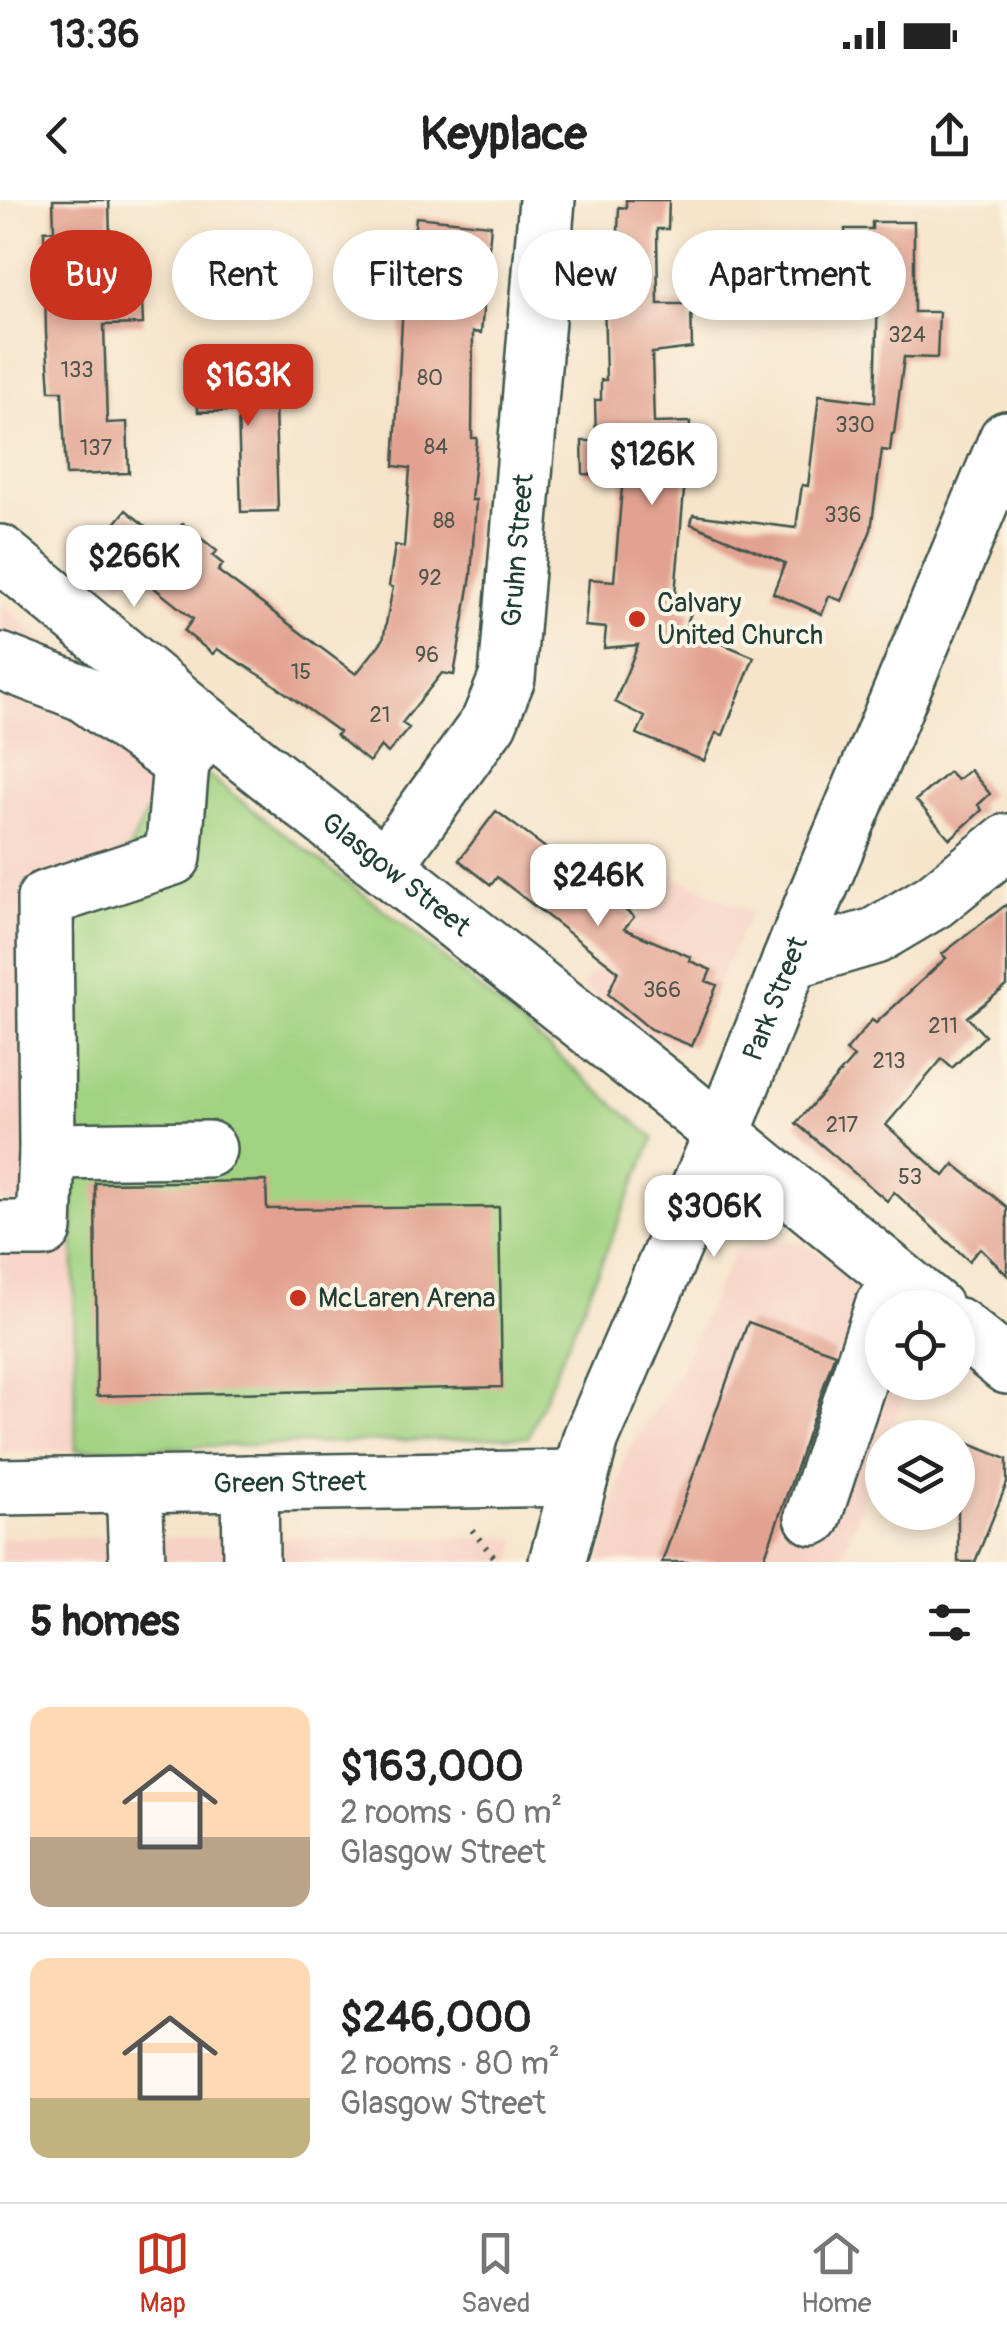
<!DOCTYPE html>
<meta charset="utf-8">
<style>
:root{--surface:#fff;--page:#f6f6f6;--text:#222;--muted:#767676;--line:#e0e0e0;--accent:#c8321e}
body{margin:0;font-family:Pangolin,sans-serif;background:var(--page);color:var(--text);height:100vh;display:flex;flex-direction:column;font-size:38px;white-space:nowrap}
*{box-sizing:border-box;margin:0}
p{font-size:32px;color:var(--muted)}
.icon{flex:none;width:55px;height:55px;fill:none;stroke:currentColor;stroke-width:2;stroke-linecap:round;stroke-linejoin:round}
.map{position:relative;height:1362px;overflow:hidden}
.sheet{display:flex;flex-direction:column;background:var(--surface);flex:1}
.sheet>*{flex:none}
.guide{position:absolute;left:30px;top:30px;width:948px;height:90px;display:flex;gap:20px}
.fabs{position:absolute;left:865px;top:1090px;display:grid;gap:20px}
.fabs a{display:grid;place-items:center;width:110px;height:110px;border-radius:50%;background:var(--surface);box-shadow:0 5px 15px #0003;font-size:50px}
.price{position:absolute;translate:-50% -85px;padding:0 22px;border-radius:20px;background:#fff;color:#222;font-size:32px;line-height:65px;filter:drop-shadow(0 2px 5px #0008)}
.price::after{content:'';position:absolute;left:50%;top:60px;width:30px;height:22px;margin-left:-15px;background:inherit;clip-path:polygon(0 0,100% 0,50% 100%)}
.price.active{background:var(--accent);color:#fff}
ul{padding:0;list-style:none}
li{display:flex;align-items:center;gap:30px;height:250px;padding:0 30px}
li+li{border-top:2px solid var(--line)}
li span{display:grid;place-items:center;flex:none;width:280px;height:200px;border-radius:20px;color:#555}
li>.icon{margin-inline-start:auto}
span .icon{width:120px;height:120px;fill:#fffc;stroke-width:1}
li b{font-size:42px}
h2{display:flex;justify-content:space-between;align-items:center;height:120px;padding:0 30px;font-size:42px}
.chip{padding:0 35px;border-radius:45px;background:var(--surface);box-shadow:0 5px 15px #0003;font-size:35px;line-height:90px}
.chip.active{background:var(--accent);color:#fff}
.status{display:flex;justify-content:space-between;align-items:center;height:70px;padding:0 50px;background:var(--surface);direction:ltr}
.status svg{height:28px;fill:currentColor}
header{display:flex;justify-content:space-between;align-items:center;height:130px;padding:0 30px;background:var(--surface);font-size:45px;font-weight:700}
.dock{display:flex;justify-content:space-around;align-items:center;height:140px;border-top:2px solid var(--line);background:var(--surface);font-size:28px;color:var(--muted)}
.dock a{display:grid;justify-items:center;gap:5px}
.dock .active{color:var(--accent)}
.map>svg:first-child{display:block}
</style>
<div class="status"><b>13:36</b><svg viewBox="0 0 49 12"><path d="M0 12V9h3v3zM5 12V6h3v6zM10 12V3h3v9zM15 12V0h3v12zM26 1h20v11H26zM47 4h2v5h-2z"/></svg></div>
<header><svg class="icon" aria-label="back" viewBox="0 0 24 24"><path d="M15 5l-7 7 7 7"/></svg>Keyplace<svg class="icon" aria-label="share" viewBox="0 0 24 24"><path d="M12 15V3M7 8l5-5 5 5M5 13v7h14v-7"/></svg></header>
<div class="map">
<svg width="1007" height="1362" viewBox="0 0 1007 1362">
<rect width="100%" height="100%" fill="#fcf5e5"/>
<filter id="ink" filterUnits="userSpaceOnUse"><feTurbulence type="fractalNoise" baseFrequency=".01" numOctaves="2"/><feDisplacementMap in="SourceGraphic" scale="20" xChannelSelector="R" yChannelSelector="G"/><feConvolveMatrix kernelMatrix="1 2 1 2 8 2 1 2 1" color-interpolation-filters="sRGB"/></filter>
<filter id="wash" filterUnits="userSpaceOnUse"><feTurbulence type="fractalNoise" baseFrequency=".0048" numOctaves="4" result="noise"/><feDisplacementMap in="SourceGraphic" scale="40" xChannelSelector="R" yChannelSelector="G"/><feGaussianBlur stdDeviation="2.25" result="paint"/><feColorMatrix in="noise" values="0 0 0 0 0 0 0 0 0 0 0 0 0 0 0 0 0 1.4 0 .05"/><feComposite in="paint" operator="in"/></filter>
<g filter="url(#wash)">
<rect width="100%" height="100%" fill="#f6e4cb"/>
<path fill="#f6d2c5" d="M0,404l176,147 -48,101 -58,29 6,569 -76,1z
M670,674l81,38 -62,132 -15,5 -32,-18 -59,-46z
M770,1039l35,4 81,64 -4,75 28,1 -22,54 -6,1v14l-43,110h-239l26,-108 52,-81 56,-121z
M67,1337l451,1 -6,24h-512v-23z"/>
<path fill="#a2d382" stroke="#60885b" stroke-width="2.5" d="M176,551l237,181 241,206 -126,299 -452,13 -6,-570 58,-28z"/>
<g id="blocks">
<path fill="#e3a291" d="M53,0h56l2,76h30l2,48 -39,1 3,98 20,-1 2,51 -63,2 -4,-84h-12l-4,-58 -2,-102 10,-1z
M626,0h43l-1,29h-11l1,75h33l1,44 -40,5 2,70 36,-1 -16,184 17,7 -6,15 69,29 -31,78 -7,-2 -12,28 -67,-27 8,-17 -30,-15 23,-57 -34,3 2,-20 -21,-2 4,-47 25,2 9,-105 -40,-2 -1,-33h14l-1,-41h6v-20h5l-3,-126h14l2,-47 7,1z
M416,17l75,8 -10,108 -8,-1 -1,106h5l-6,62h5l-5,76 -17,99 -12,-2 -40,50 7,5 -21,25 -7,-7 -12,16 -33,-27 3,-3 -74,-54 -48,-29 -4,5 -29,-23 9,-12 -61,-49 -9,12 -33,-27 36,-45 38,31 19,-17 34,27 -4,5 10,8 -5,7 138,103 27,-34 10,-53 -4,-1 6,-41 9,2 6,-79 -16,-2 9,-164 -23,-2 6,-48 26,1z
M872,22h42v90h25l-2,46 -33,-1 -10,77h-2l-2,17 -8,-1 -11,80 -29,71 -13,-5 -7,18 -49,-21 12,-30 -94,-39 2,-9 103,13 6,-43 6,1 11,-91 56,7 3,-111h-33v-62h27z
M274,170l4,141 -37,1 -3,-101 -40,1 -1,-40z
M970,570l20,24 -12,11 4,5 -32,29 -34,-39 33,-28 8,8z
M496,611l90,67 9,-11 28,22 -9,12 20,16 -10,12 67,28 -1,4 21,9 -5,11 11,4 -25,61 -42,-17 -42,-35 10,-23 -121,-94 -6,8 -32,-25z
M1007,704v82l-40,31 18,19 -33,32 -10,-9 -56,66 58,51 10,-12 53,43v68l-27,-27 -11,13 -75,-69 -7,9 -91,-78 58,-66 -8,-6 26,-31 4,3 70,-65 -4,-4z
M266,981l1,28 232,-2 3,180 -405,9 -2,-213z
M748,1122l87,31 -44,130 -28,79h-101z
M958,1239l49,20v24l-32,79h-17z"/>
</g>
</g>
<g filter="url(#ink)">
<use href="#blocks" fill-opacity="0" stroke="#3f564b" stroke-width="2.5"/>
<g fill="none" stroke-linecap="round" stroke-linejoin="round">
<defs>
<g id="minor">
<path id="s1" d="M0,353l207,172 469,371 259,212"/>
<path d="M0,461l83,32 98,70"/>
<path id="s2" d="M386,665l103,-143 18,-44 40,-478"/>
<path d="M790,761l85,-25 59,-35 73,-59"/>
<path d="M47,951l161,-2"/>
<path d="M0,1029h44l3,-78 -2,-252 128,-42 8,-94 26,-38"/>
<path d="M958,1126l49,40"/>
<path d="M250,1283l1,79"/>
<path d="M134,1285l3,77"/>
<path id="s3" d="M0,1287l580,-9"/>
<path d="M813,1317l70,-211 18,-25"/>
<path id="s4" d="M557,1362l34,-124 131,-304 93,-236 192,-459"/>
</g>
</defs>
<use href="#minor" stroke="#3f564b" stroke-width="60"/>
<path stroke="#3f564b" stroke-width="6" stroke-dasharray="2.5 8" stroke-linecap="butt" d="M472,1330l26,32"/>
<use href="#minor" stroke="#fff" stroke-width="55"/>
</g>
</g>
<g fill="#c8321e" stroke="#fcf5e5" stroke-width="4">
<circle cx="637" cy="419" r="10"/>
<circle cx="298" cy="1098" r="10"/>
</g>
<g text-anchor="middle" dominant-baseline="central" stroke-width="8" stroke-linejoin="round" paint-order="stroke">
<g font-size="22" fill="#50564b">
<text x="907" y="135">324</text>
<text x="77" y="170">133</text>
<text x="430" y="178">80</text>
<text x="855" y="225">330</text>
<text x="436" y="247">84</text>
<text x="96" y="248">137</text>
<text x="843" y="315">336</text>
<text x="444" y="321">88</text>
<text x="430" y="378">92</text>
<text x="427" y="455">96</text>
<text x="301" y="472">15</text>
<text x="380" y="515">21</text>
<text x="662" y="790">366</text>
<text x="943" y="826">211</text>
<text x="889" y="861">213</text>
<text x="842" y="925">217</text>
<text x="910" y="977">53</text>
</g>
<g font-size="28" fill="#1f3d34" stroke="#fcf5e5">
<text stroke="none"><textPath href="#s2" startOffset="352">Gruhn Street</textPath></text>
<text stroke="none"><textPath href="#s1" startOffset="510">Glasgow Street</textPath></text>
<text stroke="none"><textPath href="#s4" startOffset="605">Park Street</textPath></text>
<text stroke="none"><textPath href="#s3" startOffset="290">Green Street</textPath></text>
</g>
<g font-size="28" fill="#1f3d34" stroke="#fcf5e5" text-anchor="start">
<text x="657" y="403">Calvary<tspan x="657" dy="32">United Church</tspan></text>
<text x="318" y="1098">McLaren Arena</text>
</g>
</g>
</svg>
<div class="fabs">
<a><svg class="icon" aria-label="locate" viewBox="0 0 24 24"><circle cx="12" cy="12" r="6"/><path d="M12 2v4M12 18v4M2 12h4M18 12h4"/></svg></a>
<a><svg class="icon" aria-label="layers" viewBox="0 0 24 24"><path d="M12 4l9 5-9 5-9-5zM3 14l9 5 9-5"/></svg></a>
</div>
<b class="price active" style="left:248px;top:229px">$163K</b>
<b class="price" style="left:652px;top:308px">$126K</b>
<b class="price" style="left:134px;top:410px">$266K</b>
<b class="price" style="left:598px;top:729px">$246K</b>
<b class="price" style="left:714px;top:1060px">$306K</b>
<div class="guide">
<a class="chip active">Buy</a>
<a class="chip">Rent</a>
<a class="chip">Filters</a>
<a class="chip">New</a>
<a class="chip">Apartment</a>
</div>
</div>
<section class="sheet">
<h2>5 homes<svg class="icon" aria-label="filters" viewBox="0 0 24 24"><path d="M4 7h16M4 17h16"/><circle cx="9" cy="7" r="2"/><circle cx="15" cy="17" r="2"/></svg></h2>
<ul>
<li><span style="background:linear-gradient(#ffd9b3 65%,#b9a48a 0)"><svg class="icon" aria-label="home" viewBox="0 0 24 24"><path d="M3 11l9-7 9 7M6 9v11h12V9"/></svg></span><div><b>$163,000</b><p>2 rooms · 60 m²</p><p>Glasgow Street</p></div></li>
<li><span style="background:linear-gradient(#ffd9b3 70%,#c2b280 0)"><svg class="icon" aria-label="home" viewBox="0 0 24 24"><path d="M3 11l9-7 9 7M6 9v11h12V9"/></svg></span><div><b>$246,000</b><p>2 rooms · 80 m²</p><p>Glasgow Street</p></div></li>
</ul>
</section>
<nav class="dock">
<a class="active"><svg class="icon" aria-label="map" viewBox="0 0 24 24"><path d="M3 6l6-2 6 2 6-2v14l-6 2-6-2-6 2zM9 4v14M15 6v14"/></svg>Map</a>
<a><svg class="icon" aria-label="saved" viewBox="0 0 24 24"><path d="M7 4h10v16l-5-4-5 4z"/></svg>Saved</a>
<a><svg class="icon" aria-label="home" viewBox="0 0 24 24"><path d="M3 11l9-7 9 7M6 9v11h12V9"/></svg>Home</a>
</nav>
